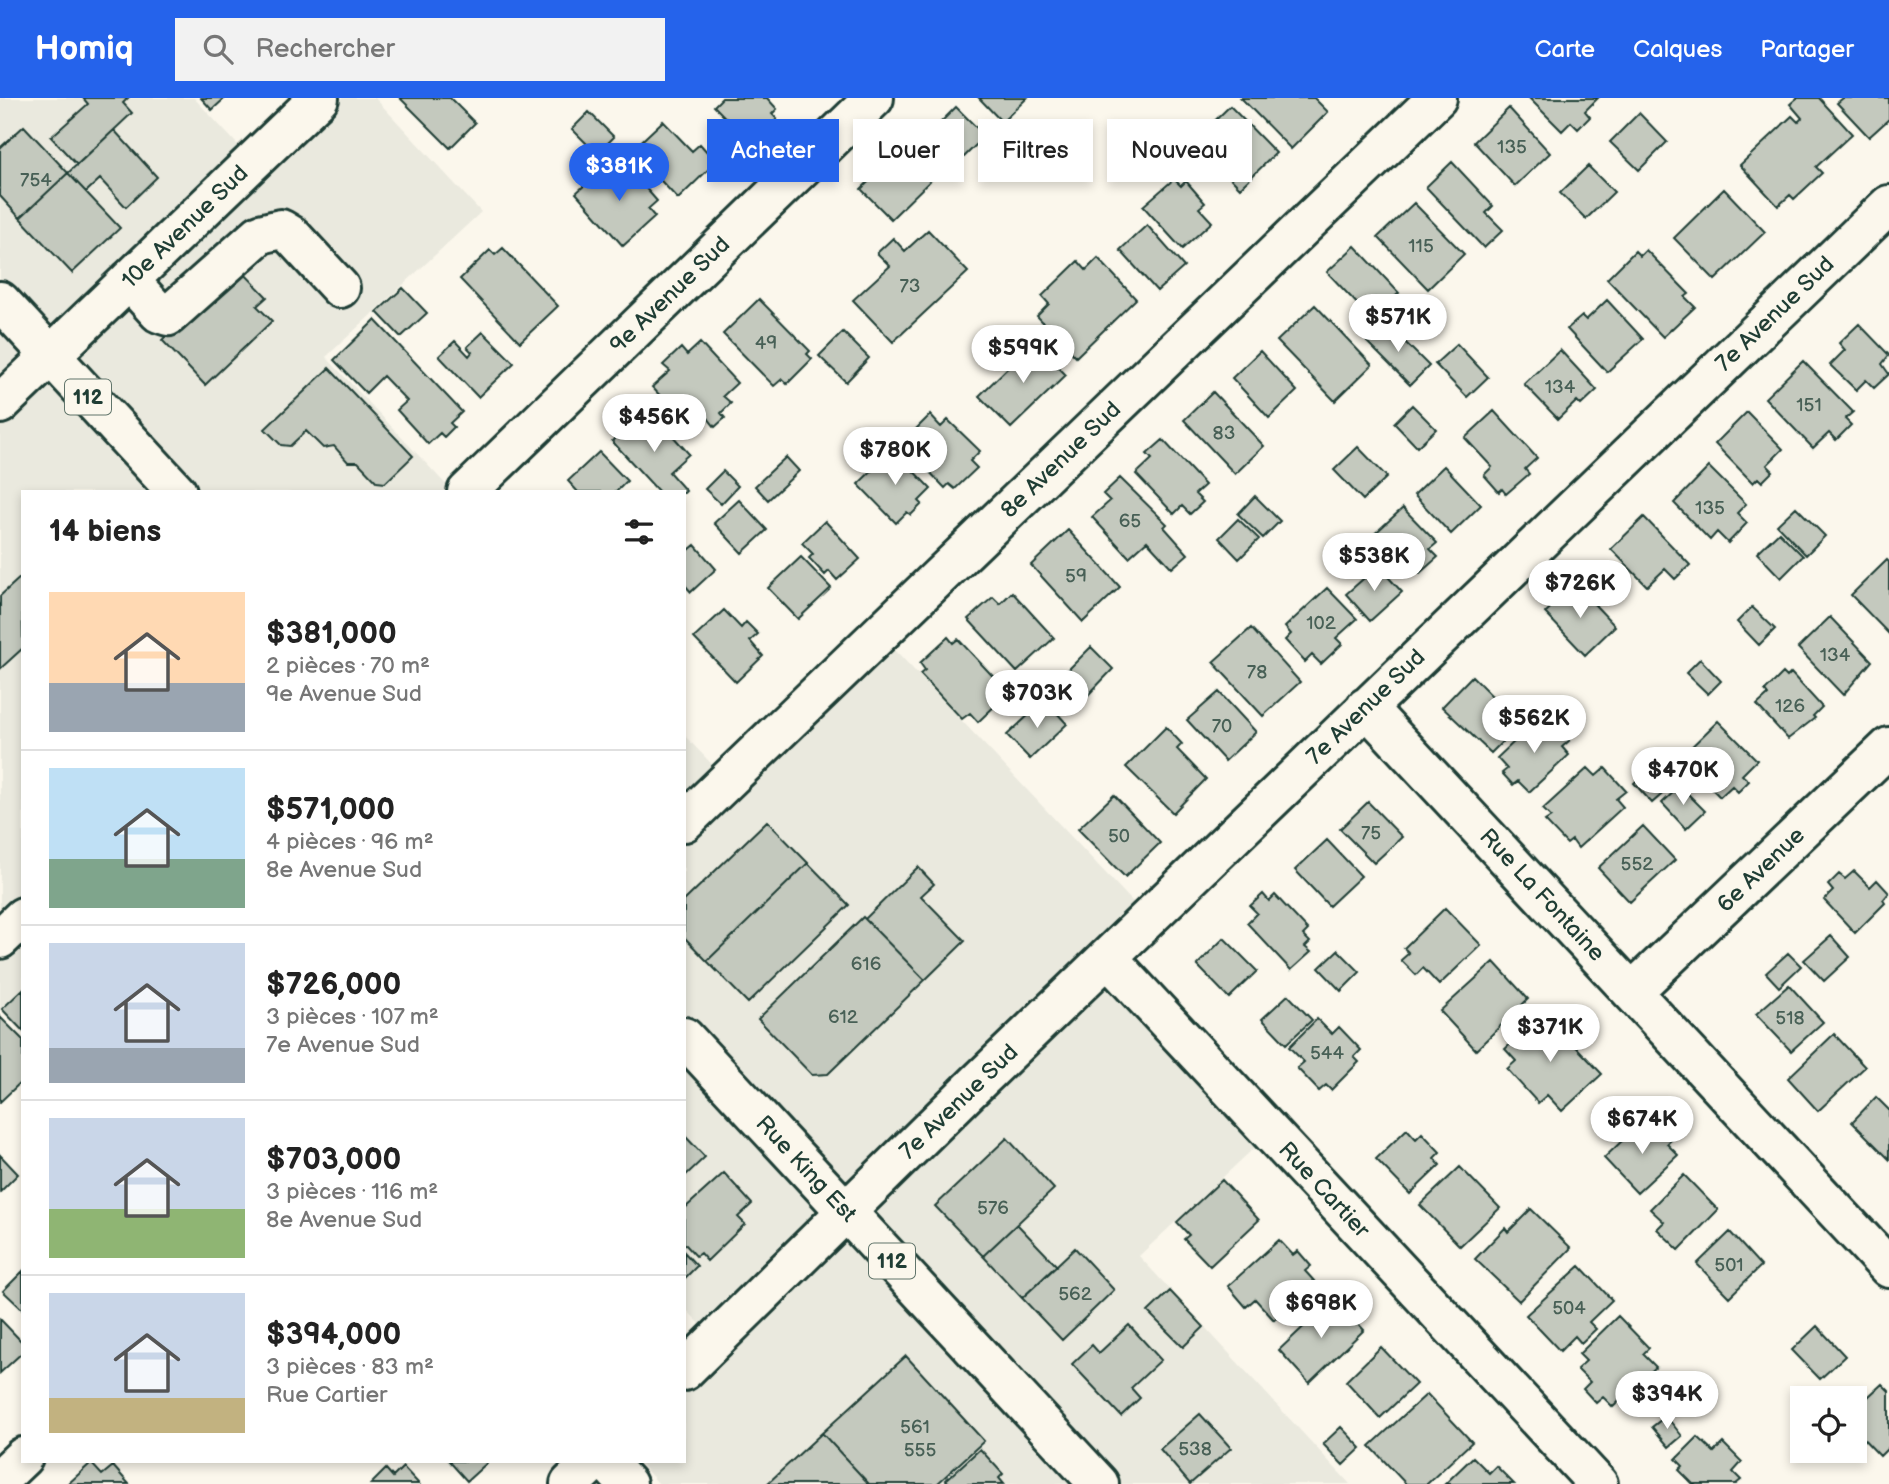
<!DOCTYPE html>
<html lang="fr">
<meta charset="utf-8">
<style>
:root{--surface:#fff;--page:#f2f2f2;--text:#222;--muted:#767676;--line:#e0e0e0;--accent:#2563eb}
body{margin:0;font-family:"Balsamiq Sans",sans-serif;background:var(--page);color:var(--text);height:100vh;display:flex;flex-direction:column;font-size:26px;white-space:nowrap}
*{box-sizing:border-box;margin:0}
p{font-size:23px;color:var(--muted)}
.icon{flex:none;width:38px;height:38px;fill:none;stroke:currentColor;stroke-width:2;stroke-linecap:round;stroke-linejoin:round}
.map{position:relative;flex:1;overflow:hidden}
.panel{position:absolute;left:21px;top:392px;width:665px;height:973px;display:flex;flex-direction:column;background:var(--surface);border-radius:0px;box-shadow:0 4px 10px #0003}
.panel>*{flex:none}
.guide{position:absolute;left:707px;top:21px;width:665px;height:63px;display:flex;gap:14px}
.fabs{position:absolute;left:1790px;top:1288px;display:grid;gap:14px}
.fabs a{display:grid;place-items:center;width:77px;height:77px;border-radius:0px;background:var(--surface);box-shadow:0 4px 10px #0003;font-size:35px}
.price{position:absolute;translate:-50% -60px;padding:0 16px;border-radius:24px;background:#fff;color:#222;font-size:23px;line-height:46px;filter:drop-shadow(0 2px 4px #0008)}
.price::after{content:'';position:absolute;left:50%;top:42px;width:21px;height:16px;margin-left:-10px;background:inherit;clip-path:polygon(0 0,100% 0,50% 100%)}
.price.active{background:var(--accent);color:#fff}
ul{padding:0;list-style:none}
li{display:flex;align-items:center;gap:21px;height:175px;padding:0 28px}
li+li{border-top:2px solid var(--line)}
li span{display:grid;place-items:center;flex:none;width:196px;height:140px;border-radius:0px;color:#555}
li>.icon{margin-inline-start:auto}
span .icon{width:84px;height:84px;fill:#fffc;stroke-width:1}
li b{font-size:30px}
h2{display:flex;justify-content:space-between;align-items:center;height:84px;padding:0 28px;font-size:30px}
.chip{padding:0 24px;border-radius:0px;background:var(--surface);box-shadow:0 4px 10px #0003;font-size:24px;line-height:63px}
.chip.active{background:var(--accent);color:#fff}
header{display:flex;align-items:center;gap:42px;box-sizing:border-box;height:98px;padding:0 35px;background:var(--accent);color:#fff}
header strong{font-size:33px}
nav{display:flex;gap:38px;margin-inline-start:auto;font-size:24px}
.search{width:490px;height:63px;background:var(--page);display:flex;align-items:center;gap:18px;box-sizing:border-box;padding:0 24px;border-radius:0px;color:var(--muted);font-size:26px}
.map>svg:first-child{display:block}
</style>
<header>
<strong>Homiq</strong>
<div class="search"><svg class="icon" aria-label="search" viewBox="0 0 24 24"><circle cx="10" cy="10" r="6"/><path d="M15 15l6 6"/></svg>Rechercher</div>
<nav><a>Carte</a><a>Calques</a><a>Partager</a></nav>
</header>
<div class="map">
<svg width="1889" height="1386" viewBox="0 0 1889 1386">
<rect width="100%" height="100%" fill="#fbf7ec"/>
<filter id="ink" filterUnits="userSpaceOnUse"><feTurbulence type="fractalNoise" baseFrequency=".0143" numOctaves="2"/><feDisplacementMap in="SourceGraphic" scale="14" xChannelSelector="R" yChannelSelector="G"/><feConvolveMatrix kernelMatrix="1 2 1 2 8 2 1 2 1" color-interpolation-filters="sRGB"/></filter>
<g filter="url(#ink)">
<path fill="#eae9de" d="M0,0h194l59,63 66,-63h56l106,114 -155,145 127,135h-430v542l-23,-25z
M880,536l268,284 -34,34 156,181 -131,123 211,228h-691l-21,-23h46v-90l31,-31 -31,-33v-572l43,45z"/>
<path fill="#c4c9be" stroke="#1f3d34" stroke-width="2" d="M83,0h45l-5,5 9,10 -55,52 -26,-28 37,-33z
M201,0h24l-13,12z
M400,0h50l25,25 -25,25z
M722,0h45l10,11 -5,5 5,5 -19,20 -4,-4 -6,6 -34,-35z
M979,0h48l-25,24z
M1241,0h73l14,14 -37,37z
M1529,0h69l-13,13 5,6 -12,12 -7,-7 -9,9z
M1797,0h22l33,36 -36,33 6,6 -28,26 -4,-4 -12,11 -38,-41 52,-49 6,6 4,-4 -12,-14z
M1843,0h46v21l-20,18 -32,-34z
M1230,8l46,47 -36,35 -46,-47z
M956,9l29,29 -25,25 -29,-29z
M1509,10l41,45 -35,33 -41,-44z
M589,14l25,25 -17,17 -25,-25z
M1639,15l28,29 -28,28 -29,-28z
M663,23l29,30 8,-7 16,18 -38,37 -46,-49z
M24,28l44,47 -48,45 -20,-22v-48z
M114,32l43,47 -31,30 -26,-28 -14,13 -18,-19z
M894,48l5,6 5,-5 29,31 -42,41 -30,-30 26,-25 -5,-6z
M1452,64l41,44 -7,7 17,17 -19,18 -58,-61z
M607,67l9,9 4,-4 10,12 6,-5 21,24 -9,8 7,8 -32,29 -47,-53z
M1588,68l26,26 -28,27 -26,-26z
M68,75l52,55 -48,45 -52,-55z
M1174,81l7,7 5,-5 19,22 -6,5 13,14 -30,27 -39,-43z
M1724,91l41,43 -50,48 -41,-42z
M1414,105l50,51 -36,35 -50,-52z
M1147,127l37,42 -27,24 -37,-41z
M928,132l40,42 -75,70 -40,-42 37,-34 -13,-13 16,-15 12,13z
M1355,148l44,47 -16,15 -8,-10 -12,12 -36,-38z
M503,150l55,58 -38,36 -60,-63 30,-29 5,5z
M1646,152l43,44 -4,3 10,10 -32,30 -56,-58 28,-28 5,5z
M1098,160l38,41 -60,58 -39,-41 12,-12 -7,-8 36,-35 8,9z
M239,170l28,29 -10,9 15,15 -67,64 -43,-45z
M403,190l24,25 -26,24 -24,-25z
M759,201l51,52 -3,3 5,5 -25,25 -5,-5 -8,7 -51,-52z
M1607,202l36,39 -36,33 -40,-43 15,-13 4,4z
M1315,207l57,60 -37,36 -58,-60z
M375,222l87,92 -12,11 4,4 -10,10 -4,-4 -12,11 -31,-34 10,-9 -24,-25 -17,17 -32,-33z
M1386,225l43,43 -19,19 -43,-43z
M1859,226l30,31 -7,9 7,10 -15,14 -8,-8 -10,10 -26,-25 15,-15 -6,-7z
M483,234l31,31 -36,34 -39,-41 16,-15 14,15 3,-4 -5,-5z
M843,234l26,26 -23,24 -27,-26z
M1034,244l32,33 -55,53 -32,-32z
M700,245l37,40 -14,13 8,7 -10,10 4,5 -10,9 -11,-14 -15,14 -37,-40 18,-16 -7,-6 18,-17 6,7z
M1457,246l31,33 -21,20 -32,-33z
M1560,252l37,40 -16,15 -4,-4 -19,18 -34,-35z
M1260,253l37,40 -28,27 -37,-40z
M1803,263l50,51 -8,7 6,6 -15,15 -7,-7 -16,15 -48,-50z
M329,270l84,88 -28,27 -8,-1 -19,-20h-10l-14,-16 -11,2 -17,-17 -16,15 -9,-1 -16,-16z
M1213,294l51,54 -29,28 -51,-54z
M1412,307l24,24 -19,18 -23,-24z
M1494,313l43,47 -12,11 4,5 -23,20 -4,-5 -3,3 -15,-17 8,-8 -27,-29z
M1747,314l36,37 -16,16 6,6 -11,11 -4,-4 -5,5 -38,-39z
M930,317l11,12 7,-7 32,31 -10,10 7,7 -22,21 -6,-5 -4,4 -43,-45z
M655,318l34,38 -20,18 17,19 -2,2 -25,-1 -47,-51 18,-16 6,8z
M1163,342l42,45 -10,9 8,8 -13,12 -8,-8 -8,8 -38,-40 16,-15 -5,-5z
M1358,349l29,30 -24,23 -29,-30z
M893,352l38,39 -12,12 3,3 -11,11 -4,-3 -11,11 -38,-39z
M599,354l28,29 -11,11h-38l-10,-11z
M786,359l13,14 -31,29 -13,-14z
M1444,368l37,39 -30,29 -37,-39z
M1709,369l37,37 -9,9 10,10 -19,20 -11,-11 -7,8 -36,-37z
M723,373l15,15 -17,18 -16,-15z
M1120,380l47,46 -3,3 24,27 -16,14 -25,-27 -18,16 -37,-40 18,-16 -7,-7z
M1255,398l25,25 -17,17 -25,-24z
M739,402l28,30 -25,23 -28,-30z
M1796,409l29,29 -19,19 -29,-30z
M1403,410l34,35 -7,6 8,8 -18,16 -5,-5 -8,7 -36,-38z
M1644,419l46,48 -15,14 -10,-10 -18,17 -36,-37z
M1238,421l21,20 -20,20 -20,-21z
M825,423l35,38 -23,21 -8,-9 -4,4 -16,-17 4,-4 -11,-11z
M1068,432l52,57 -37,35 -52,-57z
M1779,434l24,24 -22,22 -24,-25z
M695,447l21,24 -25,23 -7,-8v-30z
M801,459l30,31 -33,31 -30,-31z
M1887,462l2,2v72l-38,-39z
M1378,468l24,26 -32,29 -24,-27z
M22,478l1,72 -23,21v-73z
M1575,486l40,42 -30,29 -40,-42z
M1327,490l30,31 -21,19 6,6 -21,20 -9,-9 -7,7 -20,-22 6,-6 -6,-7z
M1012,494l42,46 -37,34 -49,-53 25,-22 7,7z
M1752,509l23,22 -16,16 -22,-23z
M724,512l17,18 5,-6 12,12 -8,7 13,15 -27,26 -42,-44z
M1830,519l42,44 -29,34 -45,-47z
M1251,530l49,54 -37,34 -50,-54z
M948,539l5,6 5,-4 45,48 -9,7 6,7 -22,21 -8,-9 -8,6 -42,-45 5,-4 -5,-7z
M1091,549l22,22 -25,26 -23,-22z
M1700,561l21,22 -13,13 -22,-21z
M1783,575l4,4 4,-4 31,34 -9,9 2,2 -27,21 -31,-34 11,-10 -3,-4z
M1472,578l36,36 -3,2 12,13 -26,26 -49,-46z
M1219,594l37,40 -31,29 -38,-41z
M1045,602l22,24 -37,35 -23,-24z
M1537,622l8,9 6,-7 18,19 -7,6 7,8 -40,37 -11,-11 -5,4 -11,-12 5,-4 -10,-11z
M1718,623l39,39 -15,15 7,6 -11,11 -6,-6 -12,11 -39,-40z
M1166,629l16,17 -5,5 29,30 -33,34 -47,-46z
M1656,664l19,21 -23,20 -18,-20z
M1588,670l8,8 9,-8 21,23 -10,8 7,8 -45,41 -6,-8 -5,4 -22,-23 6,-4 -8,-8z
M1680,688l25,25 -19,18 -24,-26z
M1114,697l46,48 -35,34 -47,-48z
M1368,704l34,35 -28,26 -34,-34z
M767,723l41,42 -101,98 -23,-24v-36z
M1643,728l32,34 -45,42 -32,-34z
M1327,742l34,36 -32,30 -34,-36z
M808,765l41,42 -101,98 -41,-42z
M918,769l16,17 -13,12 44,45 -40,39 -60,-61z
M1854,773l16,16 7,-7 12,13 -6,7 2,3 -30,30 -31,-33 9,-9 -5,-6 11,-11 6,5z
M1263,796l6,7 6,-6 33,35 -5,5 7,7 -5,5 6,5 -20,18 -44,-47 10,-10 -7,-7z
M1445,810l36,37 -42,40 -16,-17 -7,7 -15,-15 8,-7 -5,-5z
M863,819l62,63 -97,94 -16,1 -54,-56z
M1831,838l19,21 -26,24 -20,-21z
M1224,840l33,33 -28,27 -32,-33z
M1338,852l22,22 -19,19 -22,-23z
M1788,855l13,13 -22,21 -13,-14z
M1494,864l34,37 -52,51 -36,-39z
M1789,887l34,37 -32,29 -35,-37z
M23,891v42l-21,-22z
M1288,897l24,25 -26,24 -24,-25z
M1544,915l58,61 -40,37 -15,-16 -9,8 -31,-34 9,-8 -11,-12z
M0,919l23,23v40l-23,22z
M1317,921l15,15 7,-7 22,23 -7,7 5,5 -28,28 -5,-5 -7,6 -22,-23 7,-6 -15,-15z
M1834,936l31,33 -47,44 -30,-33z
M1876,999l13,13v49l-37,-37z
M1645,1021l10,11 4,-3 12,13 -4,4 11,11 -41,38 -33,-35z
M1407,1031l9,10 6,-6 18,19 -6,6 6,7 -30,29 -34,-35z
M684,1037l21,22 -21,20z
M1007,1040l47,51 -71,67 -48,-50z
M0,1057l18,19 -18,18z
M1460,1069l40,41 -40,38 -40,-41z
M724,1075l28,31 -14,13 7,7 -38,37 -7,-8 -4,3 -12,-13v-34z
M1684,1077l34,35 -39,40 -22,-21 7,-7 -14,-13z
M1222,1082l37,40 -49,46 -26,-27 5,-4 -12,-13z
M1531,1111l40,39 -52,53 -44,-42 30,-31 3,4z
M1017,1126l40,42 -35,32 -39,-42z
M1730,1134l31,34 -32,31 -32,-33z
M1279,1142l14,15 5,-4 13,15 -6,5 10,11 -41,38 -19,-21 -9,8 -18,-21z
M1075,1150l39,42 -52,50 -40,-42z
M684,1154l13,14 -13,13z
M1580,1168l32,34 -23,22 7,7 -15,14 -6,-7 -15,15 -34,-36z
M23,1173v39l-20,-19z
M1170,1193l34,36 -21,20 -35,-35z
M1334,1200l30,32 -55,53 -30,-33z
M1618,1218l31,32 -6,6 13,13 -43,40 -10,-10 -7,6 -13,-14 7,-7 -13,-13 9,-8 -7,-7z
M0,1221l23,24v9l-23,21z
M1129,1227l32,35 -30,28 9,10 -19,18 -49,-52 20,-19 7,8z
M1817,1228l28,30 -25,23 -28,-29z
M1381,1249l35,37 -36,34 -34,-37z
M906,1258l78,85 -47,43h-68l-47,-51z
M1882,1286l7,7v56l-9,9 -25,-26v-21z
M1427,1296l45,48 -45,42h-21l-36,-38z
M1200,1316l31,34 -41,36 -30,-35z
M1666,1318l16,20 -13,11 -17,-20z
M1341,1329l20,21 -18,17 -20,-21z
M822,1335l47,51h-102z
M1698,1339l16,15 9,-9 19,19 -9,10 8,8 -5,4h-43l-14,-14 4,-4 -7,-7z
M980,1351l23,25 -4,4 5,6h-54l-4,-4z
M1473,1359l16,16 7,-7 18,18h-69z
M449,1363h40l-22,20z
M91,1365l11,12 11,-9 16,18h-61z
M403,1369l16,17h-48l15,-15 7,8z"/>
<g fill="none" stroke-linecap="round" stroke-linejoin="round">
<defs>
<path id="minor" d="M129,182l30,33 9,3 92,-82 21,-5 10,6 49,53
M0,306l319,-306
M467,394l407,-394
M1366,609l523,561
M684,724l753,-724
M0,841l23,-22
M1108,860l490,526
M1632,894l257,-245
M684,1273l294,-289 911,-877
M606,1363l21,23
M0,1381l23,-22
M570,1386l24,-23"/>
<path id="major" d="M0,203l177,191
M684,939l415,447"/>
</defs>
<use href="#minor" stroke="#1f3d34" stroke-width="44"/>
<use href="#major" stroke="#1f3d34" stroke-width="44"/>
<use href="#minor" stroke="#fbf7ec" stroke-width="38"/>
<use href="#major" stroke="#fbf7ec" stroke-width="38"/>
</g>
</g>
<g text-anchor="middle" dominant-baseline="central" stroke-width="5" stroke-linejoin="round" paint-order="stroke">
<g font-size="19" fill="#486056">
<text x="1512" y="49">135</text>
<text x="36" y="82">754</text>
<text x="1421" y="148">115</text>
<text x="910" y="188">73</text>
<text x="766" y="245">49</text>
<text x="1560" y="289">134</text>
<text x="1809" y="307">151</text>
<text x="1224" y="335">83</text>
<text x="1710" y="410">135</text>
<text x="1130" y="423">65</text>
<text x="1076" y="478">59</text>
<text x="1321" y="525">102</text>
<text x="1835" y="557">134</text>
<text x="1257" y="574">78</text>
<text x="1790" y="608">126</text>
<text x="1222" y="628">70</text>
<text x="1371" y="735">75</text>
<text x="1119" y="738">50</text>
<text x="1637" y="766">552</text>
<text x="866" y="866">616</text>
<text x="843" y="919">612</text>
<text x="1790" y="920">518</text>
<text x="1327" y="955">544</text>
<text x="993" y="1110">576</text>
<text x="1729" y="1167">501</text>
<text x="1075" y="1196">562</text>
<text x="1569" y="1210">504</text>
<text x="915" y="1329">561</text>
<text x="1195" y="1351">538</text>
<text x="920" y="1352">555</text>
</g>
<g fill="#fbf7ec" stroke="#61756b" stroke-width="2">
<rect x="65" y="281.5" width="46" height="35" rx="5"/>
<rect x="869" y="1145.5" width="46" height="35" rx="5"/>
</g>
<g font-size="21" font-weight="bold" fill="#1f3d34">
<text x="88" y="299">112</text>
<text x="892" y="1163">112</text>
</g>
<g font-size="23" fill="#1f3d34" stroke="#fbf7ec">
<text transform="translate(185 129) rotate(-44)">10e Avenue Sud</text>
<text transform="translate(670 197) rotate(-44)">9e Avenue Sud</text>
<text transform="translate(1775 216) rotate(-44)">7e Avenue Sud</text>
<text transform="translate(1061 362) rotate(-44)">8e Avenue Sud</text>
<text transform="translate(1366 609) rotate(-44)">7e Avenue Sud</text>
<text transform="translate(1761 772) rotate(-44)">6e Avenue</text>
<text transform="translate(1542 797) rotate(47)">Rue La Fontaine</text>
<text transform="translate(959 1004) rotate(-44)">7e Avenue Sud</text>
<text transform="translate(806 1071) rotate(47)">Rue King Est</text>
<text transform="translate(1324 1092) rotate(47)">Rue Cartier</text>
</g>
</g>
</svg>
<div class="fabs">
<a><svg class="icon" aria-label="locate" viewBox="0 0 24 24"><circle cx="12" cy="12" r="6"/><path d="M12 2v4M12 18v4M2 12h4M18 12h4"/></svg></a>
</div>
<b class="price active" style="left:619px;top:105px">$381K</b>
<b class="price" style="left:1398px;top:256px">$571K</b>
<b class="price" style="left:1023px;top:287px">$599K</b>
<b class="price" style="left:654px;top:356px">$456K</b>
<b class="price" style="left:895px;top:389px">$780K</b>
<b class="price" style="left:1374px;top:495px">$538K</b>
<b class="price" style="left:1580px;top:522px">$726K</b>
<b class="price" style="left:1037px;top:632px">$703K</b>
<b class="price" style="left:1534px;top:657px">$562K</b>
<b class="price" style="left:1683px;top:709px">$470K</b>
<b class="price" style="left:1550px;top:966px">$371K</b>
<b class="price" style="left:1642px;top:1058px">$674K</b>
<b class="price" style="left:1321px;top:1242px">$698K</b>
<b class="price" style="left:1667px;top:1333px">$394K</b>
<div class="guide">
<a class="chip active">Acheter</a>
<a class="chip">Louer</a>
<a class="chip">Filtres</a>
<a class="chip">Nouveau</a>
</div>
<section class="panel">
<h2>14 biens<svg class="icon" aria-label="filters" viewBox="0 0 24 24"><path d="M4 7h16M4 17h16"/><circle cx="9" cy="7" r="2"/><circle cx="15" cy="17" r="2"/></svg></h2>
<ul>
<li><span style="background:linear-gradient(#ffd9b3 65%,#9aa5b1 0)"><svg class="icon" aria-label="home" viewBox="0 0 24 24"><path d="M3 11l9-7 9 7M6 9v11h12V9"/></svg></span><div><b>$381,000</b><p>2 pièces · 70 m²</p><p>9e Avenue Sud</p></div></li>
<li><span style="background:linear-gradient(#bfe0f5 65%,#7fa58c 0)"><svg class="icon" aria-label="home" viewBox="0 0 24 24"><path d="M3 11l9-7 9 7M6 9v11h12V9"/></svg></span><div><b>$571,000</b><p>4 pièces · 96 m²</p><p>8e Avenue Sud</p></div></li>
<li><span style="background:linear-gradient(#c9d6e8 75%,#9aa5b1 0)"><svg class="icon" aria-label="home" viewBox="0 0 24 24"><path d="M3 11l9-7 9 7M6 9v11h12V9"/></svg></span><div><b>$726,000</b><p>3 pièces · 107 m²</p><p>7e Avenue Sud</p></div></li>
<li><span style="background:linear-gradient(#c9d6e8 65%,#8fb573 0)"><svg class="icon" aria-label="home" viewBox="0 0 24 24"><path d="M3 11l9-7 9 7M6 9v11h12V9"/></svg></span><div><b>$703,000</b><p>3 pièces · 116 m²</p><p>8e Avenue Sud</p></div></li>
<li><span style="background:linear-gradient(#c9d6e8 75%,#c2b280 0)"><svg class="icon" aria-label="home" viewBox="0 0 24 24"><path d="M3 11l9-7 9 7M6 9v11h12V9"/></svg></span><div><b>$394,000</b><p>3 pièces · 83 m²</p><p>Rue Cartier</p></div></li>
</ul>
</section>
</div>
